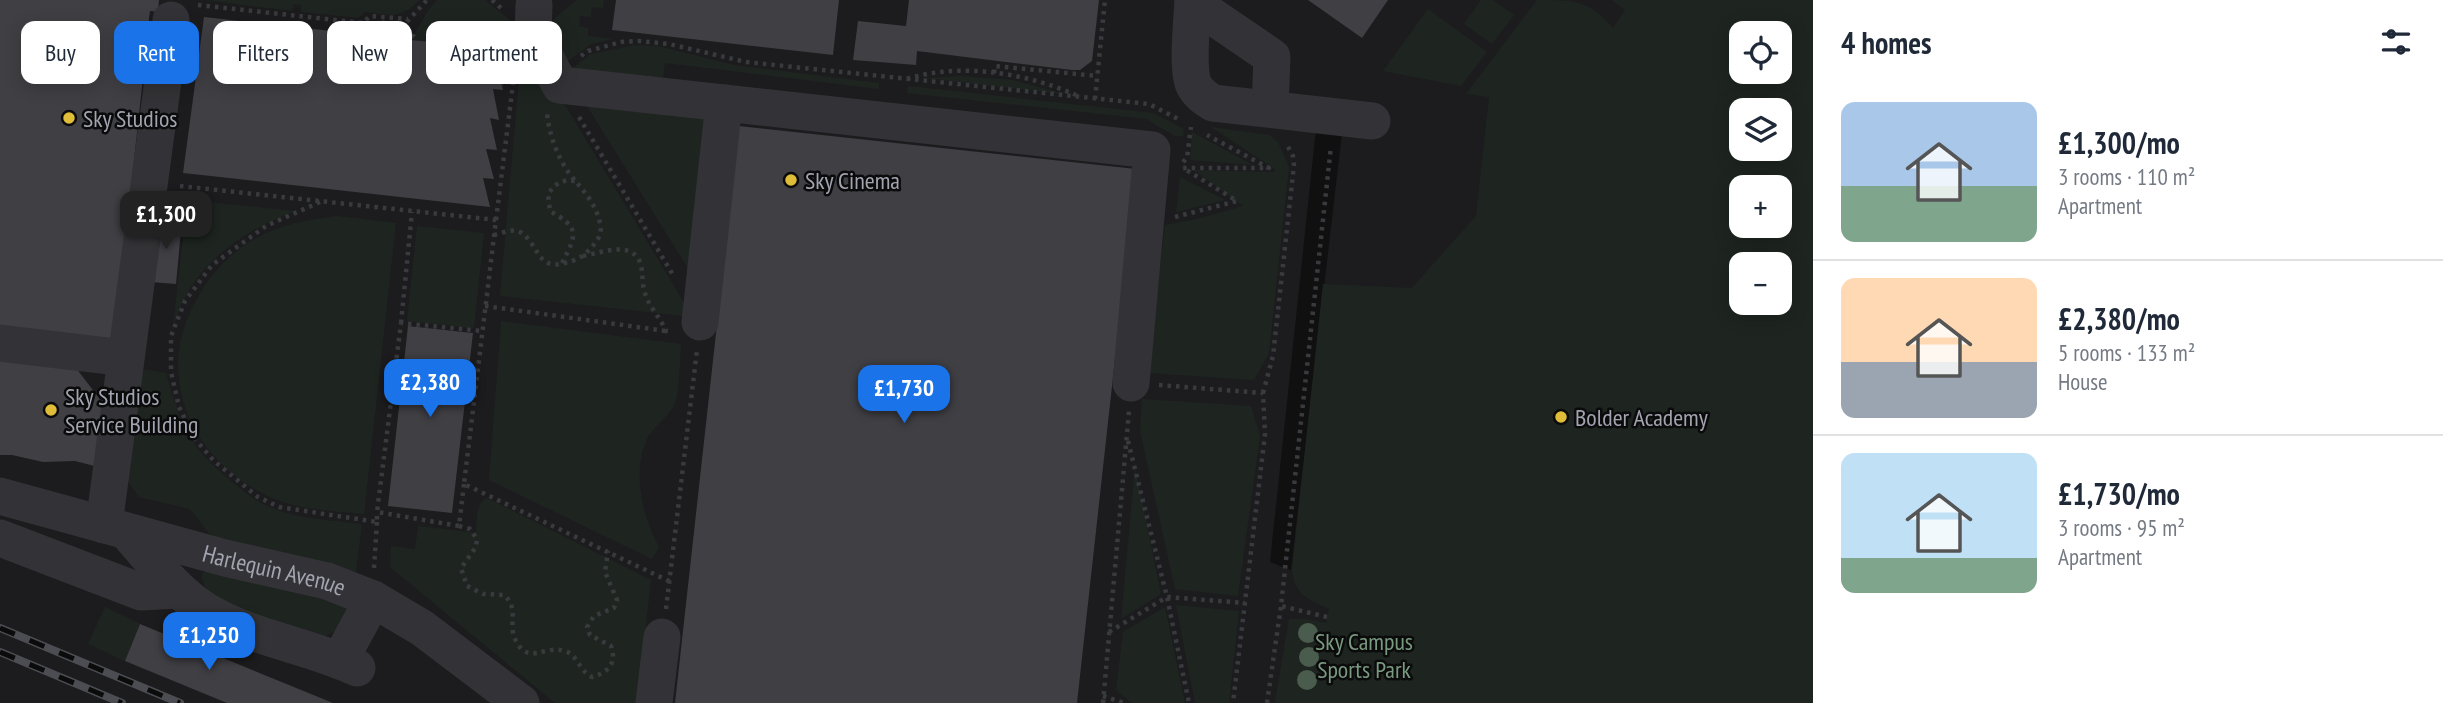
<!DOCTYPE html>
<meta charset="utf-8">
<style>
:root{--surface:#fff;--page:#f2f2f3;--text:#1f2937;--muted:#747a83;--line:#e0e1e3;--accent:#1a73e8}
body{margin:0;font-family:"PT Sans Narrow",sans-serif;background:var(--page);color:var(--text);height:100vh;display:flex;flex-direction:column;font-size:26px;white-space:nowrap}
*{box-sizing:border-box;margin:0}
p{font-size:23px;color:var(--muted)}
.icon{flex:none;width:38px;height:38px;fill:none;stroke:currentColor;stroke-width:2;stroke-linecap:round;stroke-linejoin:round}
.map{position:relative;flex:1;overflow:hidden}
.drawer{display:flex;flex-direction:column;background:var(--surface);width:630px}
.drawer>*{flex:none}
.hud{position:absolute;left:21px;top:21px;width:665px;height:63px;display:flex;gap:14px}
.controls{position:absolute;left:1729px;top:21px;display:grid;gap:14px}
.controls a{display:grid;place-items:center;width:63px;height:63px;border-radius:14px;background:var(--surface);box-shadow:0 4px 18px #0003;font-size:35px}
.price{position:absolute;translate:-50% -60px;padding:0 16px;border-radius:14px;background:var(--accent);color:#fff;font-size:23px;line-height:46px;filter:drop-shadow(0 2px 4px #0008)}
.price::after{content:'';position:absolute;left:50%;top:42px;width:21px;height:16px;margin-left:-10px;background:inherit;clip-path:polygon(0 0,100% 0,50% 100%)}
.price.selected{background:#222;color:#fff}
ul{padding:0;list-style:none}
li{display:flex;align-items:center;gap:21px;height:175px;padding:0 28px}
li+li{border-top:2px solid var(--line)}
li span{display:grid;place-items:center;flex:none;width:196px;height:140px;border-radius:14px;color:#555}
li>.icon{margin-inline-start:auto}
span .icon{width:84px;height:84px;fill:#fffc;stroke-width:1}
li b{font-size:30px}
h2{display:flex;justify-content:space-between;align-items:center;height:84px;padding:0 28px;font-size:30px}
.chip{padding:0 24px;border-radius:14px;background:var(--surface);box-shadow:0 4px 18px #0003;font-size:24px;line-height:63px}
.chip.selected{background:var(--accent);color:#fff}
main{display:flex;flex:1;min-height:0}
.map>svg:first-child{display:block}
</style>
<main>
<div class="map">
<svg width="1813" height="703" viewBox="0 0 1813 703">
<rect width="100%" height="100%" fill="#101011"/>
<path fill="#1c1c1e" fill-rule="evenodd" d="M0,0h1813l-70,703h-1743zM1741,33h39v39h-39zM1741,110h39v39h-39zM1316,129l26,4 -51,437 -21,-8zM1741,187h39v39h-39zM1741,264h39v39h-39z"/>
<path fill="#1e2520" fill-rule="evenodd" d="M206,0h214c-21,20 -28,15 -55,12l-7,6 -57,-6v-7l-8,-1 -1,7z
M437,0h48l25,20 1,6 -8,64 -10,-42 -82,-8 16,-28z
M576,0h28l-1,8 -11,-1 -1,10 -11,-1 -1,10 9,2v8l25,3 -22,5 -28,21c-7,-13 -19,-30 -9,-45 5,-8 16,-12 22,-20z
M1481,0h12l21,15 -22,29 -28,-20z
M1537,0c39,0 51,0 76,28l12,-18 -13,-10h201v703h-538l14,-84h18l19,4 3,-14c-20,-9 -35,-15 -37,-39l31,-286 89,4 64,-72 13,-119 -23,-3zM1741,33h39v39h-39zM1741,110h39v39h-39zM1741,187h39v39h-39zM1741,264h39v39h-39z
M1428,9l59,43 -26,34 -78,-15z
M635,45l23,1 76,19 145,18v6l-214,-26 -3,22 -92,-15 21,-16z
M527,54l35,46 124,206 -2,10 -184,-20 18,-206 3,-29z
M960,76l53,4 52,14 -140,-16z
M908,86l245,27 31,16 -1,7h-8l-29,-17 -239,-26z
M584,101l122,15 -17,154z
M1211,127l58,8 9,7 11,25 -20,186 -15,27 -106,-7 17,-148 36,-7 42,-12 -49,-36 80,2 1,-3z
M1192,131v1l61,33 -63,-5z
M1180,177l45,23 -49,12z
M187,200l108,11c-57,22 -104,55 -122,116z
M337,216l59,7 -32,291c-32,-3 -65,-4 -94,-17 -78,-36 -118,-121 -73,-198 12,-23 31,-44 54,-58 27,-16 54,-21 86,-25z
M417,226l67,7 -10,95 -67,-7z
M501,321l180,23c-1,14 -1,47 -6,59 -5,13 -20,22 -27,34 -17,33 -6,79 11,110l-7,12 -163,-79z
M133,368l33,5c16,55 21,71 65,108 11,9 23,19 36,25 29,13 64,14 95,18l-6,48 -140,-30 -26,-33 -51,-12 -18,-26z
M1142,399l109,7 9,30 -22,160 -63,-7 -35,-158z
M1135,467l26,127 -40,25z
M487,498l164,82 -14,123h-82l-165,-136 1,-21 24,3 3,-23 58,7c1,-13 -1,-29 11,-35z
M210,571l139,34 -5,21 -25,14 -26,1 -86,-50 -6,-15 3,-4z
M1176,605l63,6 -10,92h-34z
M105,607l35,17 -15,37 -37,-17z
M1165,607l20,96h-53l-16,-13 7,-58z"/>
<path fill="#3f3f44" d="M0,0h159l-1,12 -8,-1 -2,15h9l-2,14h-8l-33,306 -114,-8z
M616,0h223l-6,55 -221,-25z
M909,0h190l-7,61 -12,9h-8l-155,-19 -1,14 -63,-5 5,-39 48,5z
M1308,0h80l-26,38z
M204,17l164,18 15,-15 33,15 -5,5 82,8 10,42 -10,-1 6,31 -9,-2 7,32 -11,-1 8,30 -11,-1 7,29 -307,-34z
M739,126l397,43 -59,534h-402z
M156,218l26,2 -6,64 -26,-2z
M408,326l65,7 -21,180 -64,-7z
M0,356l76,12 23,30 7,25 -4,45 -27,-7 -32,1 -31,-7h-12z
M140,624l193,79h-106l-102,-42z"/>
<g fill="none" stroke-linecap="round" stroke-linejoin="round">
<path stroke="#393a3e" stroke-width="4.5" stroke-dasharray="3.5 5" stroke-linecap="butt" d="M492,0l10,9
M198,5l165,18 7,-7 38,3
M401,28l26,-28
M581,56l7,-5 33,-9 18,-1 30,3 77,18 403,42 31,16
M994,73l1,-7 102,10
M907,79c53,-17 119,-6 169,16
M1095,99l10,-99
M579,117l94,158
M1183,162l4,-4 4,-31
M180,186l316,34 -32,264 207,98
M320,202l-54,24 -54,39 -27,36 -14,35v36l8,35 16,32 19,22 44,36 21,10 98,15v-10
M1175,217l62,-16 -54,-33h86l-62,-33
M496,220l19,-152
M494,235c8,-2 19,-7 26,-3 19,11 16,39 45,31 8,-2 17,-5 23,-12 8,-8 15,-16 12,-28 -5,-22 -18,-33 -31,-50 -12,-17 -20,-39 -22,-60
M583,256c17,-3 46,-15 56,4 5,10 2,23 6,33 4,14 15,24 21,38l6,1
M562,263c15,-29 18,-35 -12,-52l-2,-17c8,-11 14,-15 27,-13
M485,306l181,25
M401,323l11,-111
M1159,385l104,8 2,41 -32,269
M1263,393l10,-37 21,-191 -1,-9 -7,-13
M1128,441l39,156 22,106
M464,484l-5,42 -82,-14 24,-189 81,8
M459,526l11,3 7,10 -1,8 -15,21 6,18 16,8 21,1c16,14 3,29 12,46 13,25 29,3 49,10 13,4 14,20 27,26 17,-5 25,-14 19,-31l-21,-11 -3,-8 7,-11 20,-8 3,-8 -12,-28 3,-21
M374,568l3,-46
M666,609l31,-259
M1327,617l-46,-11 50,-460
M1109,632l58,-35 78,6
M1103,696l21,7
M1103,703l26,-292
M1267,703l14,-97"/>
<g stroke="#333337" stroke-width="37">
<path d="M1193,0c-1,21 -6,65 0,83 4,10 12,15 20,20l159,18"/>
<path d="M1193,3l79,54 -2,52"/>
<path d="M534,5l-1,29 27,51 592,65 -21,233"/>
<path d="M700,322l24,-219"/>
<path d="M0,343l125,15"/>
<path id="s1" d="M0,496l225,62 102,23 46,18 49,29 99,75"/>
<path d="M104,525l67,-505"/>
<path d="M126,531c25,28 48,60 80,80 47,28 102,34 151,57"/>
<path d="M0,538l141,54 37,-2"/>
<path d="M340,660l33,-61"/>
<path d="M654,703l8,-66"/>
</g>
<defs>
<path id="rail" d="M0,628l180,75
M0,652l122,51"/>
</defs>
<use href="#rail" stroke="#4c4d52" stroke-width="8"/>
<use href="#rail" stroke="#0b0b0c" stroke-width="5" stroke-dasharray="16" stroke-linecap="butt"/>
</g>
<g fill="#4a5c4e">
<circle cx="1308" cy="633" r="10"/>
<circle cx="1309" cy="657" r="10"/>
<circle cx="1307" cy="680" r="10"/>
</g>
<g fill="#dfbd39" stroke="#0b0b0c" stroke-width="2.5">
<circle cx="69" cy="118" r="7"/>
<circle cx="791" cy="180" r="7"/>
<circle cx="51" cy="410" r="7"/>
<circle cx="1561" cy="417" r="7"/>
</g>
<g text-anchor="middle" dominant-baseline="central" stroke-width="5" stroke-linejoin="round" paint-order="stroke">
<g font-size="24" fill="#a2a4b0" stroke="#0b0b0c" text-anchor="start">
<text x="83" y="118">Sky Studios</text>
<text x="805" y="180">Sky Cinema</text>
<text x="65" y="396">Sky Studios<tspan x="65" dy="28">Service Building</tspan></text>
<text x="1575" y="417">Bolder Academy</text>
</g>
<g font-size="24" fill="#a2a4b0" stroke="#0b0b0c">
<text stroke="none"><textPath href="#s1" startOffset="284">Harlequin Avenue</textPath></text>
</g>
<g font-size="24" fill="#7a9a80" stroke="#0b0b0c">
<text x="1364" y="641">Sky Campus<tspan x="1364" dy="28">Sports Park</tspan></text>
</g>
</g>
</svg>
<div class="controls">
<a><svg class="icon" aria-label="locate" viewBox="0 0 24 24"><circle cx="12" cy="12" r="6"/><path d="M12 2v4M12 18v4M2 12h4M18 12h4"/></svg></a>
<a><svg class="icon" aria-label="layers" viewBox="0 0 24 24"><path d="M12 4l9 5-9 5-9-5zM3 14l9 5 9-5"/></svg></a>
<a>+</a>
<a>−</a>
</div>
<b class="price selected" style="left:166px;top:251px">£1,300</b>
<b class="price" style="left:430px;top:419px">£2,380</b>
<b class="price" style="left:904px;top:425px">£1,730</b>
<b class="price" style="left:209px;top:672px">£1,250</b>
<div class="hud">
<a class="chip">Buy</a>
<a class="chip selected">Rent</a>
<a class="chip">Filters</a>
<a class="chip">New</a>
<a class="chip">Apartment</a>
</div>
</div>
<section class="drawer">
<h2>4 homes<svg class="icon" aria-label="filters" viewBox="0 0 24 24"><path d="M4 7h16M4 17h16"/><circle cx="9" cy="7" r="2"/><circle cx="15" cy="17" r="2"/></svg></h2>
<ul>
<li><span style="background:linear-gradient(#a9c7e8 60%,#7fa58c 0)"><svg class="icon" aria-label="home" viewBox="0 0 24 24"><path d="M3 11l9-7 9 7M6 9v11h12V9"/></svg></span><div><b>£1,300/mo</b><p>3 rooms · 110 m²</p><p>Apartment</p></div></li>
<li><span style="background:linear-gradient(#ffd9b3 60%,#9aa5b1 0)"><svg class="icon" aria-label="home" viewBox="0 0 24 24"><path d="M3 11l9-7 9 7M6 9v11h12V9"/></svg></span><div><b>£2,380/mo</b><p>5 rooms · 133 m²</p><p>House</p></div></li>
<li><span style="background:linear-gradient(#bfe0f5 75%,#7fa58c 0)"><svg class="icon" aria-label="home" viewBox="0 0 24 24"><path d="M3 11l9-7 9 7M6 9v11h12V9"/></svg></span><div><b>£1,730/mo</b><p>3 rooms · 95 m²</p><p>Apartment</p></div></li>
</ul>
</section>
</main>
